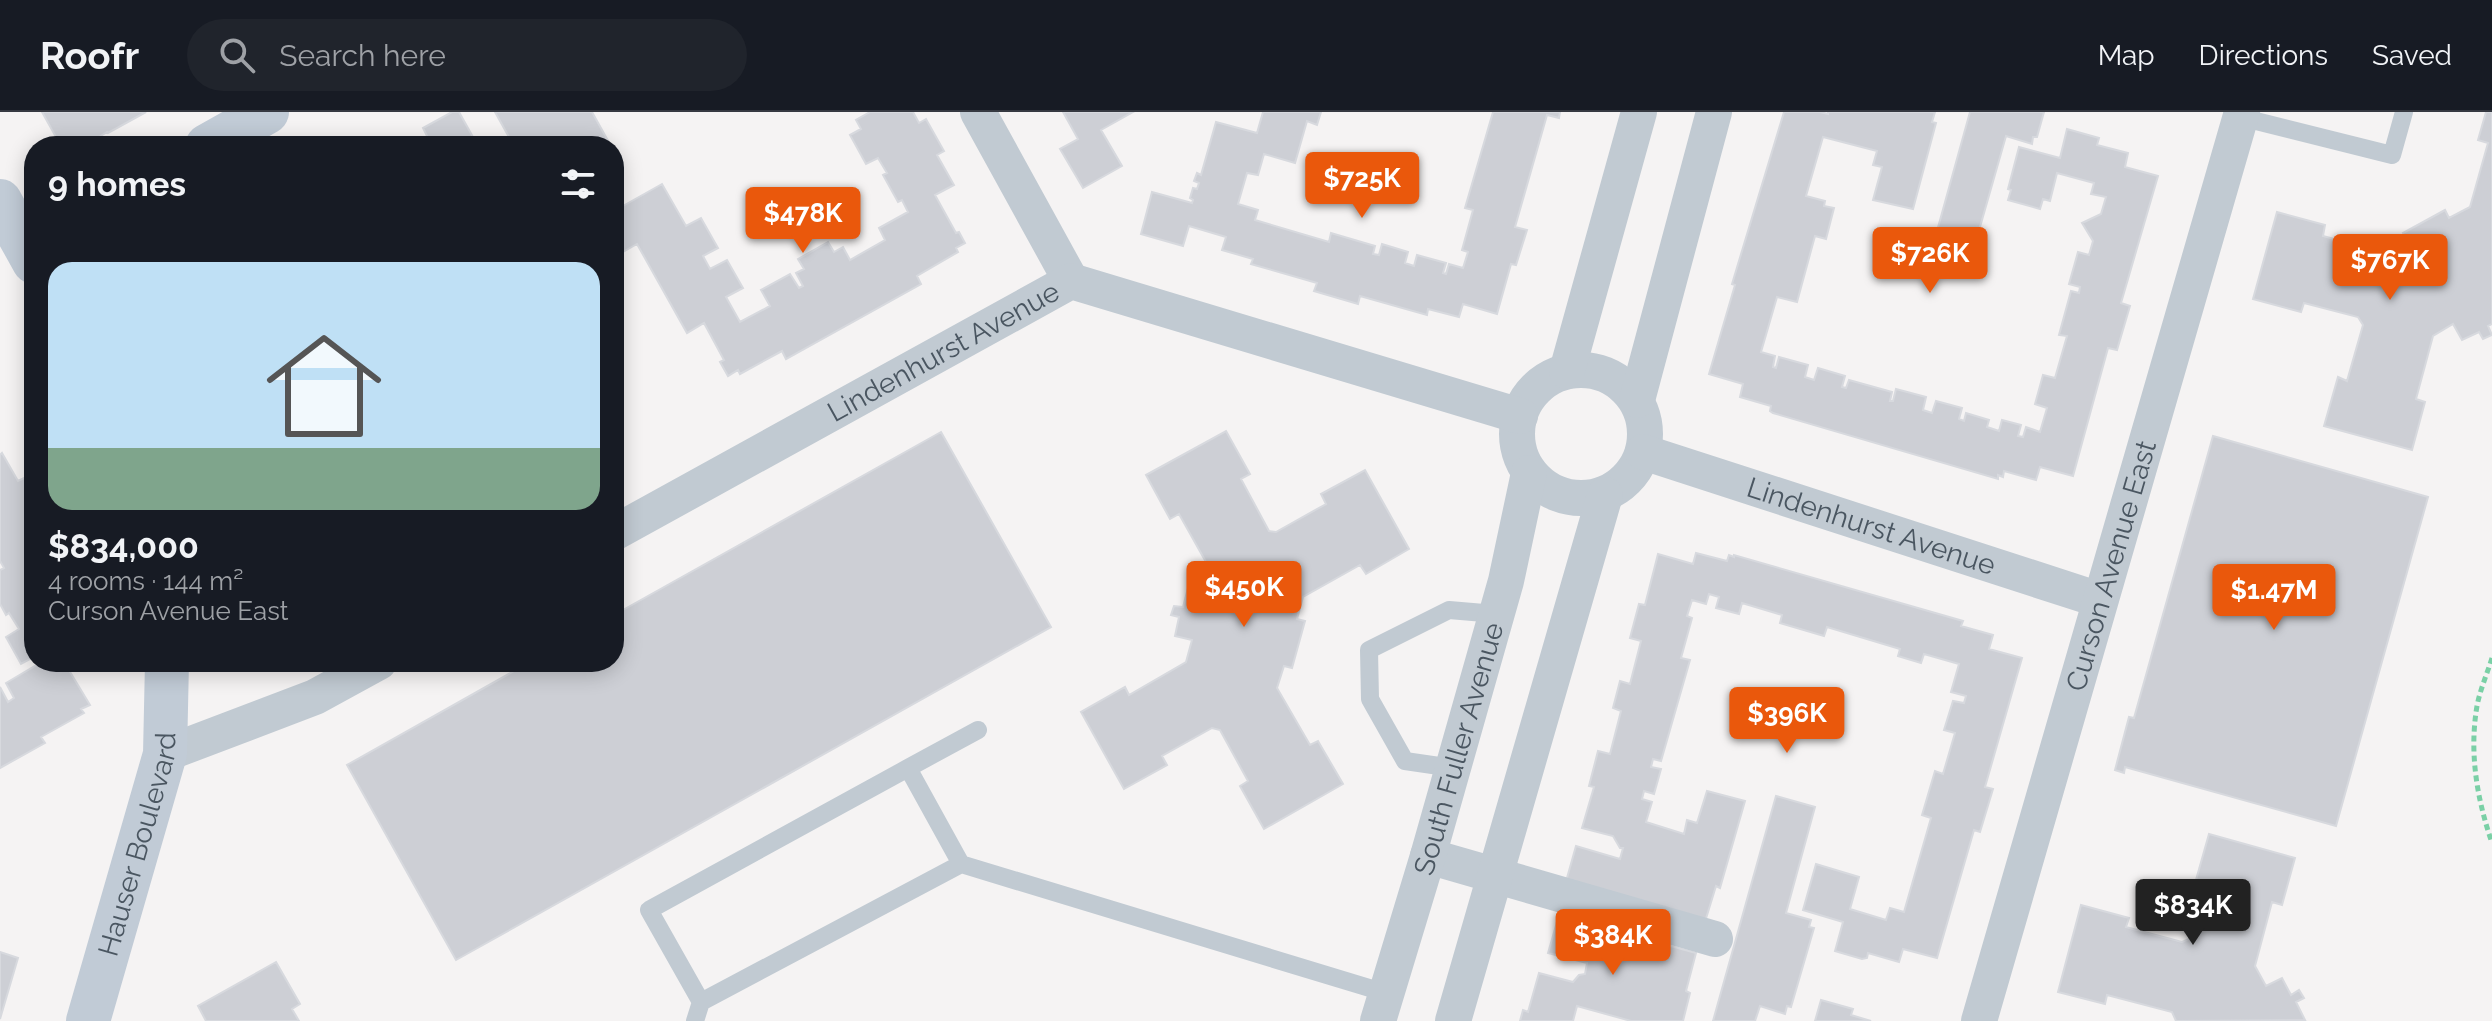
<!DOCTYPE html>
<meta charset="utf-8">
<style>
:root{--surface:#171b24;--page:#20242c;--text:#f1f3f6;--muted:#9ea1a6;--line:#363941;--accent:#ea580c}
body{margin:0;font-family:Raleway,sans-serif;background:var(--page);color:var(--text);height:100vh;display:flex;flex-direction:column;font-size:30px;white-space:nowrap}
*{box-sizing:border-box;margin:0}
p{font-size:26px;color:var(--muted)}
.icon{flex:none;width:44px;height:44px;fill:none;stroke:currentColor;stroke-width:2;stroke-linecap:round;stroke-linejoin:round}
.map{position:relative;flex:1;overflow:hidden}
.drawer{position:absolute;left:24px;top:24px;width:600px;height:536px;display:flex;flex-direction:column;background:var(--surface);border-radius:32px;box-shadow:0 4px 20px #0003}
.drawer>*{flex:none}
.price{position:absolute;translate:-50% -68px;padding:0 18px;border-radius:8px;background:var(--accent);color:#fff;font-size:26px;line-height:52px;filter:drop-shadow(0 2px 4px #0008)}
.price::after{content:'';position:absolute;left:50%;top:48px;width:24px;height:18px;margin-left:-12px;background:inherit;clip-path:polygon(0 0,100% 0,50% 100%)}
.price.selected{background:#222;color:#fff}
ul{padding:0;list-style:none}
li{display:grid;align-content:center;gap:16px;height:424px;padding:0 24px}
li span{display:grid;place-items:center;height:248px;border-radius:24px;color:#555}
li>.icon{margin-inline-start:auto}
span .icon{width:144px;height:144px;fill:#fffc;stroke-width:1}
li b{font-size:34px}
h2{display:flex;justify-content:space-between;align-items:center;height:96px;padding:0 24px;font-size:34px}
header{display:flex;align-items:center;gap:48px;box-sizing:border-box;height:112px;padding:0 40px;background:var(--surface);border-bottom:2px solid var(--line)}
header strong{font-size:38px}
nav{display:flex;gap:44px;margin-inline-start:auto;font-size:28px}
.search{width:560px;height:72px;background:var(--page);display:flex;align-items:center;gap:20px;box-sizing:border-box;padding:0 28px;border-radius:44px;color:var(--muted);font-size:30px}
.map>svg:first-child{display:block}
</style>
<header>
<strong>Roofr</strong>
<div class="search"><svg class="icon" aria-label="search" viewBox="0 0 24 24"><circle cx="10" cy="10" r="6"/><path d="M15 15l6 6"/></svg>Search here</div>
<nav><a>Map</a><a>Directions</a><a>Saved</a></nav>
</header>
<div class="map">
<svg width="2492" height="909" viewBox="0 0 2492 909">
<rect width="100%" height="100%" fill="#f5f3f3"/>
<path fill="#cdcfd5" stroke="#d7d9de" stroke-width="2" d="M42,0h104l-38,21 -1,-1 -22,14h-24z
M452,0h7l19,34h-63l13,-8 -5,-10z
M495,0h97l19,34h-97z
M870,0h43l6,11 7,-4 18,32 -7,4 17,30 -19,10 21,38 3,-1 6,11 -9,5 2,4 -41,24 4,8 -135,75 -4,-8 -42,23 -2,-4 -10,6 -8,-14 4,-2 -20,-37 -17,10 -50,-89 -23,13v-46l48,-27 24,42 15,-8 17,30 -15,8 7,13 17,-9 16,28 -17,9 14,25 30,-16 -9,-16 29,-16 9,14 4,-2 -7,-13 8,-4 -6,-10 30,-17 6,10 9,-5 7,13 35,-20 -6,-12 29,-16 -6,-12 -4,2 -15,-27 4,-2 -9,-15 -12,6 -16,-29 11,-6 -5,-9z
M1063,0h70l-32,18 21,36 -39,22 -23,-39 18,-10z
M1263,0h58l-4,13 -10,-4 -12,42 -31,-9 -6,21 -11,-2 -9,31 20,6 -3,10 74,22 2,-9 44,13 -2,8 6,1 3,-11 26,8 -3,11 9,3 3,-11 29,8 -3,10 3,1 3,-10 14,4 5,-16 -6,-2 11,-40 -8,-2 28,-96h67l-1,6 -12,-3 -32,112 12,3 -11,35 -5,-1 -14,50 -34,-10 -4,13 -31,-8 -1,6 -67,-19 -2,8 -44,-13 3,-8 -66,-19 2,-5 -31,-9 4,-13 -37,-11 -6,20 -42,-12 11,-42 40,11 1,-3 -3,-2 3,-10 4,1 2,-6 -5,-2 3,-8 4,2 15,-53 41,11z
M1784,0h36l8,2v-2h107l-3,10 4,1 -23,86 -40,-9 9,-33 -9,-2 4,-14 -54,-14 -17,59 19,5 -1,5 10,2 -8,31 -11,-3 -18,66 -20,-5 -16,55 14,4 -2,11 3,1 3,-11 29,8 -3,12 9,3 4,-12 27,8 -3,11 4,1 3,-8 43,12 -2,9h3l3,-12 30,8 -3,13 9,3 4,-12 26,7 -3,11 5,2 2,-8 23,7 -2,7 12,4 3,-11 19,5 -3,11 5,1 3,-10 14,5 7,-24 -12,-4 8,-29 12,3 12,-42 -8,-1 12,-44 8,2 1,-6 -11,-3 9,-32 11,3 4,-14 -11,-18 19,-9 5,-17 -15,-3 3,-11 -37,-10 -7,28 -7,-2 -3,10 -32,-9 3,-10 -3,-1 11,-42 41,11 7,-29 32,9 -2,7 31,8 -3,14 33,9 -37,127 9,3 -13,44 -9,-2 -35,128 -33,-9 -4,13 -32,-9 -1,6 -5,-2v4l-225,-66 -3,-2 1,-5 -31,-9 3,-13 -34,-10 26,-89 -3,-1z
M1970,0h74l-7,25h-4l-1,7 -26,-8 -30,105 -39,-10z
M2486,0h6v212l-4,2 4,9 -9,4 -4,-7 -17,8 -9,-16 -20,12 -17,63 9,3 -13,48 -88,-24 14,-49 9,4 16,-56 -5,-8 -54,-14 -3,9 -48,-13 24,-87 48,13 -2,11 64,17 20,-12 -4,-8 42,-23 4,8 21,-11 18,-64 -10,-3z
M1226,319l24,43 -9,5 28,52 7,1 50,-28 -5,-10 44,-24 44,79 -43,25 -6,-9 -57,32 -6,22 8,2 -13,47 -8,-2 -7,22 33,57 8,-4 25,43 -79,45 -24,-43 8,-5 -28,-51 -8,-2 -50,28 5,9 -43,24 -43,-77 44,-25 4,8 57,-33 6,-22 -17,-4 4,-19 -8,-2 3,-9 9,1 5,-19 17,5 6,-22 -32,-57 -9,5 -24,-44z
M941,320l110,195 -595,333 -109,-195 183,-103h84v-47z
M2213,324l215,61 -92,329 -211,-59 -1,6 -9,-3 14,-53 5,1z
M2,341l16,28 8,-4 8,15v165l-13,7 -15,-27 13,-8 -10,-16 -3,2 -6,-11v-34l4,-2 -4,-7v-106z
M1696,441l31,8 2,-6 5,2v-2l229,66 -2,5 32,9 -4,14 33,9 -37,129 8,2 -13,43 -6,-2 -37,128 -34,-9 -4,13 -31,-9 -1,5 -5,1 -27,-8 8,-29 -40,-12 13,-46 43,13 -9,32 36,11 4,-12 14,4 27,-94 -9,-3 13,-44 8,3 12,-41 -11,-3 9,-29 11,2 2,-7 -15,-4 8,-28 -35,-10 -3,9 -23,-7 2,-7 -73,-22 -3,9 -44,-13 2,-8 -40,-12 -3,11 -23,-6 3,-11 -10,-3 -3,10 -14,-4 -5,16 5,2 -11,40 9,2 -29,101 -8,-2 -2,8 10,2 -7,25 -10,-3 -2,8 10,3 -6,20 38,12 3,-14 10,3 10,-32 38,10 -25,87 -4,-2 -12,39 -139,-40 11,-39 44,13 3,-11h-3l-7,-12 -31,-8 12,-41 -5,-1 9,-35 12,3 11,-43 -8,-3 7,-27 10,3 11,-43 -11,-3 9,-34 6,1 13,-51 35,10z
M37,550h27l26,43 -9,4 3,4 -43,24 4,6 -45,25v-81l8,15 6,-4 -8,-15 32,-19z
M1776,684l39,11 -29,106 25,7 -2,7 5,1 -23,79 -4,-1 -2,8 -25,-8 -5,15h-42z
M2209,722l86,24 -13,47 -10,-3 -17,64 11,20 16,-8 9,17 8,-5 5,8 -8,4 9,18 -129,1 -4,-9 -65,-17 -2,9 -47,-12 23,-87 48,13 -3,9 56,15 7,-3 15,-56 -8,-3z
M1559,803l137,38 -10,38 4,2 -7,28h-52l-54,-15 -4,15h-53l3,-11 5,2 11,-39 34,9 6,-7 6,-1 2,-11 -39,-10z
M0,840l18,6 -18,61z
M276,850l24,42 -8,5 7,12h-93l-8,-15z
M1821,888l32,9 -2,6 20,6h-56z"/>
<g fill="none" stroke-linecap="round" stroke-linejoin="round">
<path stroke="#7ad0a6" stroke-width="5" stroke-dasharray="6 4" stroke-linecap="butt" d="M2492,546c-5,16 -12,32 -15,48 -8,47 0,93 15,137"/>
<path stroke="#c1cad2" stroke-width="18" d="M2240,5l152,38 12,-43
M908,656l70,-38
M1453,656l-48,-7 -35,-62 -1,-49 80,-40 47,4
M701,890l-52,-92 259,-142 53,96
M695,909l6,-19 260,-138 425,129"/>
<g stroke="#c1cad2" stroke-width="36">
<path d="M978,0l93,169"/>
<circle cx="1581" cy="322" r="64"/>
<path d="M1567,259l72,-259"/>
<path d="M1637,288l77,-288"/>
<path id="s1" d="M1643,340l457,148"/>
<path id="s2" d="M614,421l457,-252 449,135"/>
<path d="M165,642l150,-57 64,-35"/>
<path d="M1428,744l287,83"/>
<path id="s3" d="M1378,909l50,-165 78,-275 23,-108"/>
<path d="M1453,909l152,-526"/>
<path id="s4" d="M1979,909l263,-909"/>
</g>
<g stroke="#c1cbd6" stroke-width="44">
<path d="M207,34l60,-34"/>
<path d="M0,89l34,61"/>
<path id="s5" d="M88,909l77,-267 2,-92"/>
</g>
</g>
<g text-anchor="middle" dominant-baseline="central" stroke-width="8" stroke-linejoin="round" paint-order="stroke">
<g font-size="28" fill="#4a5661" stroke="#fff">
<text stroke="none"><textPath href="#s2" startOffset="376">Lindenhurst Avenue</textPath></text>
<text stroke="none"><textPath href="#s1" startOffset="240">Lindenhurst Avenue</textPath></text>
<text stroke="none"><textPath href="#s4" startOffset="474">Curson Avenue East</textPath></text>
<text stroke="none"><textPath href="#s3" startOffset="284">South Fuller Avenue</textPath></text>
<text stroke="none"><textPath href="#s5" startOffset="184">Hauser Boulevard</textPath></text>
</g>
</g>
</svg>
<b class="price" style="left:1362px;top:108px">$725K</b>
<b class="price" style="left:803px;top:143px">$478K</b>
<b class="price" style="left:1930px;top:183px">$726K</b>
<b class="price" style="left:2390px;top:190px">$767K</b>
<b class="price" style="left:1244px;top:517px">$450K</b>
<b class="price" style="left:2274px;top:520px">$1.47M</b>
<b class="price" style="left:1787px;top:643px">$396K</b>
<b class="price selected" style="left:2193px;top:835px">$834K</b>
<b class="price" style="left:1613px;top:865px">$384K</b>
<section class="drawer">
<h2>9 homes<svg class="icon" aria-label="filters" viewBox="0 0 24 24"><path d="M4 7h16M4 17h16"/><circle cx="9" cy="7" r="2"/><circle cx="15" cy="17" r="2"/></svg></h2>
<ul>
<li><span style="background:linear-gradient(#bfe0f5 75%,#7fa58c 0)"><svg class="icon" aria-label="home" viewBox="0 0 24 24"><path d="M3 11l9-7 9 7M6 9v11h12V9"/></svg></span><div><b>$834,000</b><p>4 rooms · 144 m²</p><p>Curson Avenue East</p></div></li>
</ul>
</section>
</div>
